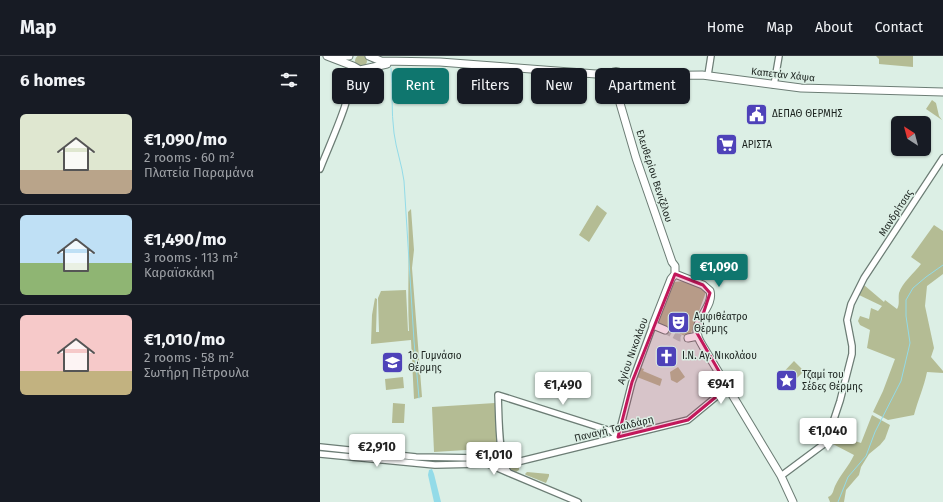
<!DOCTYPE html>
<meta charset="utf-8">
<style>
:root{--surface:#171b24;--page:#20242c;--text:#f1f3f6;--muted:#9ea1a6;--line:#363941;--accent:#0f766e}
body{margin:0;font-family:"Fira Sans",sans-serif;background:var(--page);color:var(--text);height:100vh;display:flex;flex-direction:column;font-size:15px;white-space:nowrap}
*{box-sizing:border-box;margin:0}
p{font-size:13px;color:var(--muted)}
.icon{flex:none;width:22px;height:22px;fill:none;stroke:currentColor;stroke-width:2;stroke-linecap:round;stroke-linejoin:round}
.map{position:relative;flex:1;overflow:hidden}
.details{display:flex;flex-direction:column;background:var(--surface);width:320px}
.details>*{flex:none}
.hud{position:absolute;left:12px;top:12px;width:380px;height:36px;display:flex;gap:8px}
.needle{width:26px;rotate:324deg}
.buttons{position:absolute;left:571px;top:60px;display:grid;gap:8px}
.buttons a{display:grid;place-items:center;width:40px;height:40px;border-radius:6px;background:var(--surface);box-shadow:0 1px 3px #0004;font-size:20px}
.price{position:absolute;translate:-50% -34px;padding:0 9px;border-radius:4px;background:#fff;color:#222;font-size:13px;line-height:26px;filter:drop-shadow(0 1px 2px #0008)}
.price::after{content:'';position:absolute;left:50%;top:24px;width:12px;height:9px;margin-left:-6px;background:inherit;clip-path:polygon(0 0,100% 0,50% 100%)}
.price.current{background:var(--accent);color:#fff}
ul{padding:0;list-style:none}
li{display:flex;align-items:center;gap:12px;height:100px;padding:0 20px}
li+li{border-top:1px solid var(--line)}
li span{display:grid;place-items:center;flex:none;width:112px;height:80px;border-radius:6px;color:#555}
li>.icon{margin-inline-start:auto}
span .icon{width:48px;height:48px;fill:#fffc;stroke-width:1}
li b{font-size:17px}
h2{display:flex;justify-content:space-between;align-items:center;height:48px;padding:0 20px;font-size:17px}
.tag{padding:0 14px;border-radius:6px;background:var(--surface);box-shadow:0 1px 3px #0004;font-size:14px;line-height:36px}
.tag.current{background:var(--accent);color:#fff}
header{display:flex;align-items:center;gap:24px;box-sizing:border-box;height:56px;padding:0 20px;background:var(--surface);border-bottom:1px solid var(--line)}
header strong{font-size:19px}
nav{display:flex;gap:22px;margin-inline-start:auto;font-size:14px}
main{display:flex;flex:1;min-height:0}
.map>svg:first-child{display:block}
</style>
<header>
<strong>Map</strong>
<nav><a>Home</a><a>Map</a><a>About</a><a>Contact</a></nav>
</header>
<main>
<section class="details">
<h2>6 homes<svg class="icon" aria-label="filters" viewBox="0 0 24 24"><path d="M4 7h16M4 17h16"/><circle cx="9" cy="7" r="2"/><circle cx="15" cy="17" r="2"/></svg></h2>
<ul>
<li><span style="background:linear-gradient(#dfe7d0 70%,#b9a48a 0)"><svg class="icon" aria-label="home" viewBox="0 0 24 24"><path d="M3 11l9-7 9 7M6 9v11h12V9"/></svg></span><div><b>€1,090/mo</b><p>2 rooms · 60 m²</p><p>Πλατεία Παραμάνα</p></div></li>
<li><span style="background:linear-gradient(#bfe0f5 60%,#8fb573 0)"><svg class="icon" aria-label="home" viewBox="0 0 24 24"><path d="M3 11l9-7 9 7M6 9v11h12V9"/></svg></span><div><b>€1,490/mo</b><p>3 rooms · 113 m²</p><p>Καραϊσκάκη</p></div></li>
<li><span style="background:linear-gradient(#f6c9c9 70%,#c2b280 0)"><svg class="icon" aria-label="home" viewBox="0 0 24 24"><path d="M3 11l9-7 9 7M6 9v11h12V9"/></svg></span><div><b>€1,010/mo</b><p>2 rooms · 58 m²</p><p>Σωτήρη Πέτρουλα</p></div></li>
</ul>
</section>
<div class="map">
<svg width="623" height="446" viewBox="0 0 623 446">
<rect width="100%" height="100%" fill="#dcefe5"/>
<path fill="#b4bc94" d="M35 5a6 6 0 1 1 12 0a6 6 0 1 1-12 0Z
M556,0h37v11l-34,-3v-5z
M612,44l4,3 3,13 3,4 -16,-11z
M277,149l10,8 -18,29 -10,-7z
M91,153l3,41 -2,18 10,129 -8,2 -3,-59 -40,4 1,-29 3,-17 2,1 -1,33 33,-1c-2,-40 1,-79 -1,-119z
M614,169l9,6v43l-16,12 -2,20 9,42 -3,9 12,14v2l-16,-1c-3,15 -9,28 -13,43l-26,5 -15,-8 10,-21 12,-32 -28,-11 3,-18 -10,-5 -2,-4 2,-5 9,3 2,-11 7,3 4,-5 -23,-11 5,-10 20,17 1,-2 12,9c3,-5 1,-10 2,-16 3,-10 15,-20 22,-29l-10,-7z
M365,225l17,7 4,4 -16,44 -3,1 -28,-13 -2,-3 16,-39z
M86,234l2,41 -29,1 -1,-34 3,-7z
M474,305l10,10 -17,17 -10,-9z
M358,311l7,10 -8,6 -6,-3 -1,-8z
M321,312l3,1 -1,2 19,8 -2,7 -23,-9z
M83,321l1,11 -18,2 -1,-11z
M73,347l12,1 -1,19h-12z
M175,347l3,45 -64,4 -2,-45z
M552,359l18,10 -5,14 -5,6 -11,9 -8,13 -2,8 -13,15 -2,12h-14l-2,-5c5,-2 5,-6 7,-11 5,-11 14,-20 19,-31l-23,-12v-4l2,-5 28,9z
M199,406v8l-3,2 -8,-4 -1,-5z
M207,416l22,2v2l-3,7 -20,-8 -1,-1z"/>
<path fill="#93dbe8" d="M112,413l2,5 7,28h-7l-6,-27 1,-5z"/>
<g fill="none" stroke-linecap="round" stroke-linejoin="round">
<path stroke="#93dbe8" stroke-width="1" d="M71,12c2,21 0,43 3,65 2,16 8,32 10,48l10,160 5,57
M518,446l10,-25 18,-21 9,-24 26,-51 9,-38 -4,-27v-16l7,-12 13,-11 17,-12"/>
<path stroke="#b5c6bd" stroke-width="7" stroke-dasharray="7 3.5" stroke-linecap="butt" d="M345,274l15,8h8"/>
<defs>
<path id="minor" d="M388,19l3,-19
M454,29l5,-29
M33,35l5,-13 7,-9
M0,113c13,-33 30,-67 34,-102
M0,391l96,10 63,1 15,3 23,1 171,-42 40,-33
M0,398l115,11 46,-1 13,-3
M166,407l23,10
M461,420l43,-32 3,-4 13,-39 12,-47v-8l-5,-26 4,-16 13,-26 79,-120
M258,446l-69,-29c-11,-10 -10,-62 -11,-78l113,36 7,6 14,-55 21,-57"/>
<path id="major" d="M7,0l26,10 7,4 27,-6
M15,0h14
M49,0l12,5 59,1 156,12 15,3
M290.5 21a5.5 5.5 0 1 1 11 0a5.5 5.5 0 1 1-11 0Z
M302,20l80,-1 99,13 142,4
M296,27l-1,4 2,6 19,65 36,104 3,4v8
M355,218l28,11 7,6c4,14 -13,26 -13,39 -1,6 4,13 7,18l77,128 12,26
M345,274l-12,-5 18,-46 4,-5
M368,282l10,-2"/>
</defs>
<use href="#minor" stroke="#6c7d75" stroke-width="8"/>
<use href="#major" stroke="#6c7d75" stroke-width="9"/>
<use href="#minor" stroke="#fff" stroke-width="5.5"/>
<use href="#major" stroke="#fff" stroke-width="7"/>
</g>
<path fill="#c2185b" fill-opacity="0.2" stroke="#c2185b" stroke-width="3" stroke-linejoin="round" d="M355,218l28,11 7,8 -13,40 31,54 -40,33 -70,17 14,-55z"/>
<defs>
<symbol id="civic-square" viewBox="-11 -11 22 22"><rect x="-9" y="-9" width="18" height="18" rx="4" fill="#4e42b9" stroke="#dcefe5"/><path d="M-.6-6.5H3V-4.5H.6V-3L4-1V1h2V6H-6V1h2V-1L-.6-3ZM-1.2 2.5V6h2.4V2.5Z" fill="#fff"/></symbol>
<symbol id="supermarket-square" viewBox="-11 -11 22 22"><rect x="-9" y="-9" width="18" height="18" rx="4" fill="#4e42b9" stroke="#dcefe5"/><path d="M-6-5.5h2.5l.6 2H6L4.5 2H-2.5L-4.4-4H-6ZM-1.5 3.2a1.3 1.3 0 1 0 .1 0ZM3 3.2a1.3 1.3 0 1 0 .1 0Z" fill="#fff"/></symbol>
<symbol id="theatre-square" viewBox="-11 -11 22 22"><rect x="-9" y="-9" width="18" height="18" rx="4" fill="#4e42b9" stroke="#dcefe5"/><path d="M-5-5.5Q0-4 5-5.5V0Q5 5 0 6Q-5 5-5 0ZM-3.3-2.5H-1v1.5H-3.3ZM1-2.5H3.3v1.5H1ZM-2.8 1Q0 5.5 2.8 1Z" fill="#fff"/></symbol>
<symbol id="church-square" viewBox="-11 -11 22 22"><rect x="-9" y="-9" width="18" height="18" rx="4" fill="#4e42b9" stroke="#dcefe5"/><path d="M-1.2-6h2.4v3.5h3.3v2.4h-3.3V6h-2.4V-.1h-3.3v-2.4h3.3Z" fill="#fff"/></symbol>
<symbol id="school-square" viewBox="-11 -11 22 22"><rect x="-9" y="-9" width="18" height="18" rx="4" fill="#4e42b9" stroke="#dcefe5"/><path d="M0-5L7-2L0 1L-7-2ZM-4 1L0 2.5L4 1V4Q0 6-4 4Z" fill="#fff"/></symbol>
<symbol id="sight-square" viewBox="-11 -11 22 22"><rect x="-9" y="-9" width="18" height="18" rx="4" fill="#4e42b9" stroke="#dcefe5"/><path d="M0-6L1.8-2.2L6-1.7L2.9 1.2L3.7 5.4L0 3.3L-3.7 5.4L-2.9 1.2L-6-1.7L-1.8-2.2Z" fill="#fff"/></symbol>
</defs>
<g fill-rule="evenodd">
<use href="#civic-square" x="424" y="46" width="25" height="25"/>
<use href="#supermarket-square" x="394" y="76" width="25" height="25"/>
<use href="#theatre-square" x="346" y="254" width="25" height="25"/>
<use href="#church-square" x="334" y="288" width="25" height="25"/>
<use href="#school-square" x="60" y="294" width="25" height="25"/>
<use href="#sight-square" x="454" y="312" width="25" height="25"/>
</g>
<g text-anchor="middle" dominant-baseline="central" stroke-width="3" stroke-linejoin="round" paint-order="stroke">
<g font-size="10" fill="#1b221e" stroke="#dcefe5">
<text transform="translate(463 19) rotate(6)">Καπετάν Χάψα</text>
<text transform="translate(334 120) rotate(72)">Ελευθερίου Βενιζέλου</text>
<text transform="translate(576 157) rotate(-57)">Μανδρίτσας</text>
<text transform="translate(313 295) rotate(-70)">Αγίου Νικολάου</text>
<text transform="translate(294 373) rotate(-14)">Παναγή Τσαλδάρη</text>
</g>
<g font-size="10" fill="#1b221e" stroke="#dcefe5" text-anchor="start">
<text x="452" y="58">ΔΕΠΑΘ ΘΕΡΜΗΣ</text>
<text x="422" y="89">ΑΡΙΣΤΑ</text>
<text x="374" y="261">Αμφιθέατρο<tspan x="374" dy="12">Θέρμης</tspan></text>
<text x="88" y="300">1ο Γυμνάσιο<tspan x="88" dy="12">Θέρμης</tspan></text>
<text x="362" y="300">Ι.Ν. Αγ. Νικολάου</text>
<text x="482" y="319">Τζαμί του<tspan x="482" dy="12">Σέδες Θέρμης</tspan></text>
</g>
</g>
</svg>
<div class="buttons">
<a><svg class="needle" viewBox="-14 -14 28 28"><path d="M0-13l5 13h-10z" fill="#e53935"/><path d="M0 13l5-13h-10z" fill="#9ea1a6"/></svg></a>
</div>
<b class="price current" style="left:399px;top:232px">€1,090</b>
<b class="price" style="left:401px;top:349px">€941</b>
<b class="price" style="left:243px;top:350px">€1,490</b>
<b class="price" style="left:508px;top:396px">€1,040</b>
<b class="price" style="left:57px;top:412px">€2,910</b>
<b class="price" style="left:174px;top:420px">€1,010</b>
<div class="hud">
<a class="tag">Buy</a>
<a class="tag current">Rent</a>
<a class="tag">Filters</a>
<a class="tag">New</a>
<a class="tag">Apartment</a>
</div>
</div>
</main>
